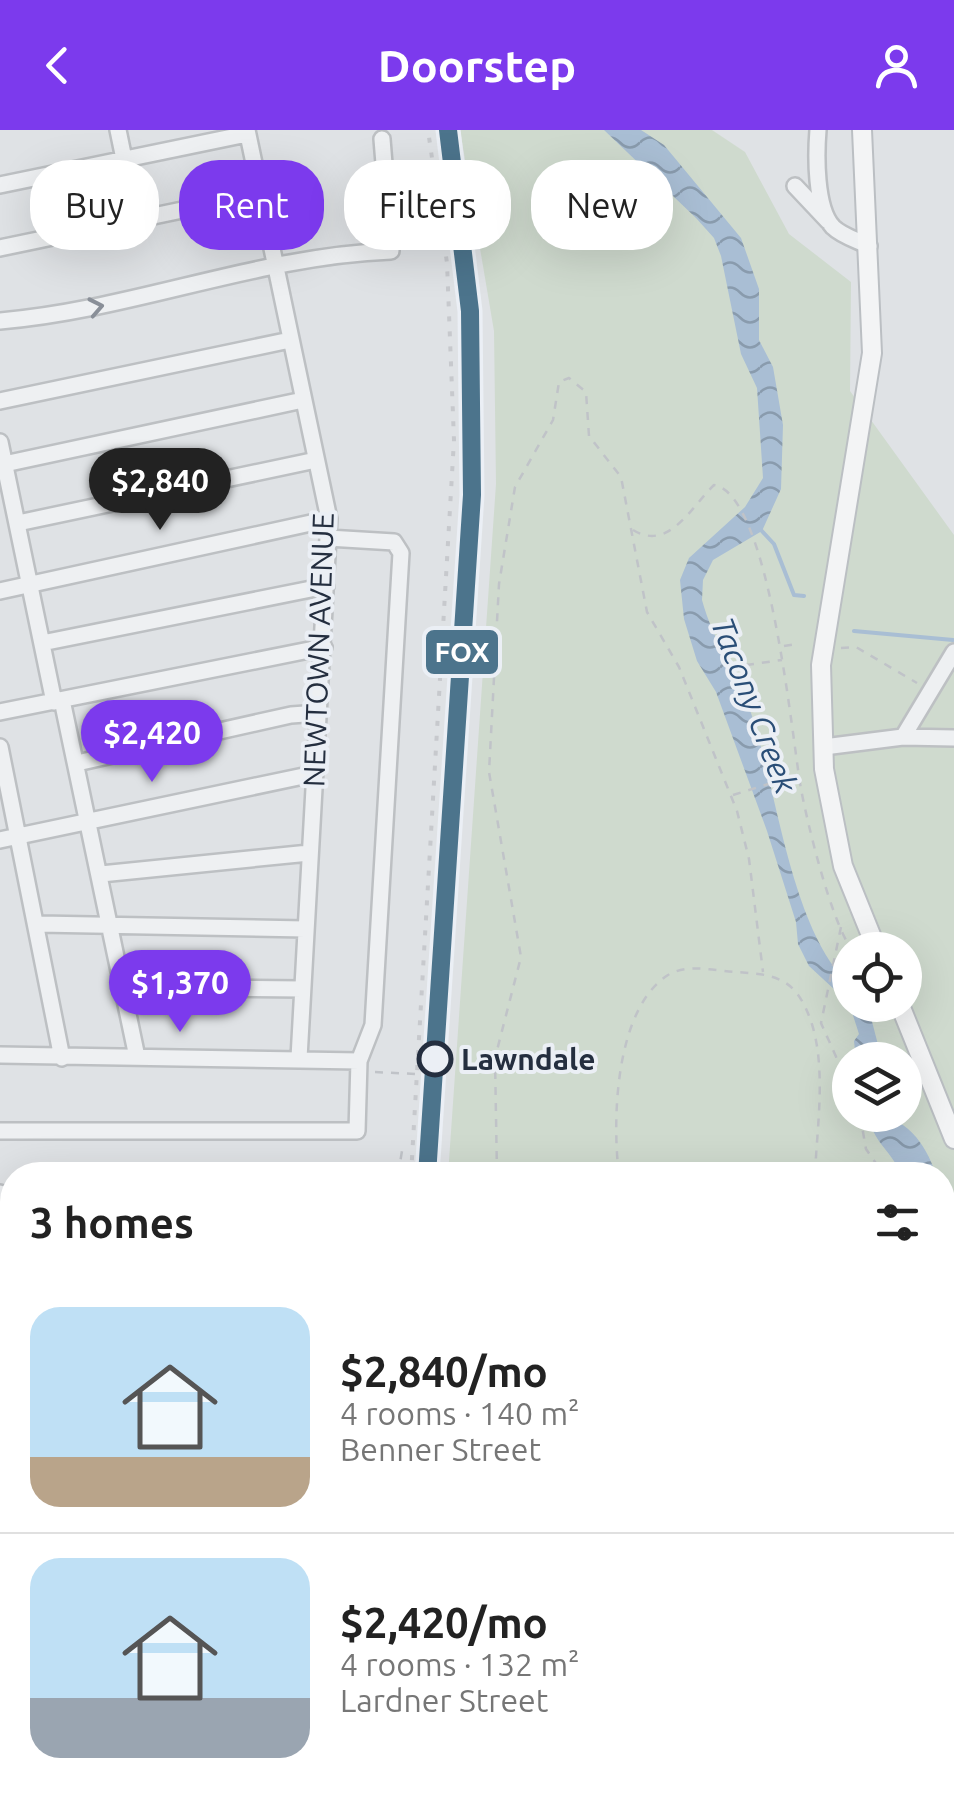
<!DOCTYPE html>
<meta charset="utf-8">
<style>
:root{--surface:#fff;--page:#f6f6f6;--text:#222;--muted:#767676;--line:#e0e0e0;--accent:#7c3aed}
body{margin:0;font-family:Ubuntu,sans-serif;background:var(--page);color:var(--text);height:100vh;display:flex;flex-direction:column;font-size:38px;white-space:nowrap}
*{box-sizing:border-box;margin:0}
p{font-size:32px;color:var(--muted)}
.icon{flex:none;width:55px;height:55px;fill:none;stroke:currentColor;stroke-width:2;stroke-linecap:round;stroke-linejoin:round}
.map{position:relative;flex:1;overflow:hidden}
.side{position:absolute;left:0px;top:1032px;width:955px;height:642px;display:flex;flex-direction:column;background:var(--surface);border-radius:40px 40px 0 0;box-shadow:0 10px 40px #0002}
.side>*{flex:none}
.banner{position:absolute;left:30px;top:30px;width:895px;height:90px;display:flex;gap:20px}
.tools{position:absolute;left:832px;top:802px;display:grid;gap:20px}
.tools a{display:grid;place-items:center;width:90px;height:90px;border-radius:50%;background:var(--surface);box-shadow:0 10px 40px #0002;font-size:50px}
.price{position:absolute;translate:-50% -85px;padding:0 22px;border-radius:35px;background:var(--accent);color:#fff;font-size:32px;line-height:65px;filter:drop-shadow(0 2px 5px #0008)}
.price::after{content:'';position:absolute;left:50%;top:60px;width:30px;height:22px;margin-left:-15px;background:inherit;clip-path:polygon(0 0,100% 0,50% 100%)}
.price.current{background:#222;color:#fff}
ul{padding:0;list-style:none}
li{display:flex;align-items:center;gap:30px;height:250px;padding:0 30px}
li+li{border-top:2px solid var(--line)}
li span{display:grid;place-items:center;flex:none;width:280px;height:200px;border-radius:30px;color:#555}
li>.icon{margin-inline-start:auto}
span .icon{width:120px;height:120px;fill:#fffc;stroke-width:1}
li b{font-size:42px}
h2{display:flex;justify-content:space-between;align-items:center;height:120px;padding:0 30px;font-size:42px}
.pill{padding:0 35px;border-radius:40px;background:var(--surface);box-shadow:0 10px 40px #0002;font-size:35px;line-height:90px}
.pill.current{background:var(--accent);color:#fff}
header{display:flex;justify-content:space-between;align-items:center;height:130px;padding:0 30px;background:var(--accent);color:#fff;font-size:45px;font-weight:600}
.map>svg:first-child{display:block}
</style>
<header><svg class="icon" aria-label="back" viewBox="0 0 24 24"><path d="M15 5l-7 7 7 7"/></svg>Doorstep<svg class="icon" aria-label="person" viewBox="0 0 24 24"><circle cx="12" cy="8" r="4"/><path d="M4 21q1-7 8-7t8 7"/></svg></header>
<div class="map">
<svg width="954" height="1674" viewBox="0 0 954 1674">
<defs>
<pattern id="water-waves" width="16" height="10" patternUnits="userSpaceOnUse" patternTransform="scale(2.5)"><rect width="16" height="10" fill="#a9bed4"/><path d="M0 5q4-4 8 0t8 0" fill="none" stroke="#899bad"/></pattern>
</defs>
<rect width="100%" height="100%" fill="#dfe2e5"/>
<path fill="#cfdace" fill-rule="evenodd" d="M460,0h252l33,22 44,82 62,48 -1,109 104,144v1089l-12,-13v-436h-494l48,-691 -2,-153zM850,820h55v55h-55zM850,930h55v55h-55z"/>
<path fill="url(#water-waves)" d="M604,0h37l23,15 77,93 18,51v51l14,27 10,58 -2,64 -19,42 -49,29 -10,20 -1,20c11,41 35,74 49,113 26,76 40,218 99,272v20h15l4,5 13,50h-26l-2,-19 5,-7 -10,-31 -40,-37 -11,-22 -2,-22 -29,-91 -51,-139 -19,-31 -13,-42 -4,-39 9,-22 56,-51 18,-29 -6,-90 -16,-34 -20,-98 -7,-18 -18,-20z
M870,985c35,0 56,28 66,60h-35c-8,-24 -31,-34 -31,-60z"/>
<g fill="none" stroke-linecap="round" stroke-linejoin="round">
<path stroke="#a9bed4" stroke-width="4" d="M760,399l14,15 20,51 10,1
M854,501l99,9"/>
<defs>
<path id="minor" d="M118,0l6,29
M247,0l82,389 -30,539
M818,0c-2,24 -3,78 15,97 9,9 24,13 36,19
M0,55l247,-51
M795,56l33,35
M0,118l259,-54
M0,191c132,-11 258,-65 391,-70l-9,-112
M0,271l290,-61
M0,312l54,260
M0,335l303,-65
M18,393l298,-63
M0,461l329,-72
M42,513l284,-57
M62,570l75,357
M0,582l324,-65
M903,607l51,-85
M0,617l62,311
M824,617l79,-10 51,1
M77,633l214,-48 28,-2
M0,710l313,-66
M101,744l208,-21
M39,794l266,5
M123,857l179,2
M0,925l359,6
M0,1001h357l2,-70 14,-36 28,-472 -7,-11 -66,-4
M0,1063l12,83
M0,1413l12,57
M0,1496l12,-3
M942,1508l12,13
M52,1662l3,12
M459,1674l63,-12"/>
<path id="major" d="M862,0l10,223 -51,312 3,104 19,97 34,84
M900,875l54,134
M942,1545l12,-12
M942,1575l12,-11
M848,1669l11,-7"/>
</defs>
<use href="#minor" stroke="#bdc0c3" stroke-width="20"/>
<use href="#major" stroke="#bbbfc3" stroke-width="22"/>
<path stroke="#c0c3c8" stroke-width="2.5" stroke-dasharray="8 8" stroke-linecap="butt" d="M633,400c36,22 58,-23 81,-45 56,9 78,254 87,304 7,37 30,132 51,161
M784,516l13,-2
M841,518l15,-1 61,36
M746,535l36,-5
M733,665l64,-20
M841,797l-20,96 29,65
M375,942l62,3
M860,985l6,34 18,26
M398,1045l4,-24
M497,1045l-2,-117 26,-101 -32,-185 10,-188 16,-97 38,-67 6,-38 10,-4 17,14 3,44 32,41 26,135 32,55 58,144 12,48 14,113
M619,1045c-7,-55 -4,-166 49,-200 20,-12 47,-4 68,-3 26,2 51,2 66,29 28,49 15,120 13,174
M942,1154l12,-4"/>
<use href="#minor" stroke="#eef0f2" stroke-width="15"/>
<use href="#major" stroke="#f3f4f5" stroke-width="18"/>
<path stroke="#c7c9cd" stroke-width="4" stroke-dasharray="5 10" stroke-linecap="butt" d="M411,1045l43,-735 -7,-177 -19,-133
M375,1674l1,-12"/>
<defs>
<path id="rail-1" d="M427,1045l45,-680 -2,-184 -22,-181"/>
</defs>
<use href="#rail-1" stroke="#ebeff5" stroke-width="25"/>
<use href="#rail-1" stroke="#4c748c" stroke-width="18"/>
</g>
<defs><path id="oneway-chevron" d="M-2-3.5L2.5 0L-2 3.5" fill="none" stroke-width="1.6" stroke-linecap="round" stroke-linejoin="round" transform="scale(2.5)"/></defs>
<use stroke="#898f98" href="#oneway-chevron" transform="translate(96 177) rotate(-11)"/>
<circle fill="#ebeff5" stroke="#242e3f" stroke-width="5" cx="435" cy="929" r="16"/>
<g text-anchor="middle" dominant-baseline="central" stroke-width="8" stroke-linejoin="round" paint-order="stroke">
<g font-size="30" fill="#242e3f" stroke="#ebeff5">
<text transform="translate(318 520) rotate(-88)">NEWTOWN AVENUE</text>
</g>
<g font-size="30" font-weight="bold" fill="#242e3f" stroke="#ebeff5" text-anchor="start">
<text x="461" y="929">Lawndale</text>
</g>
<g font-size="32" font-style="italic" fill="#2a4e77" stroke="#ebeff5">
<text transform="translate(755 575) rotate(69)">Tacony Creek</text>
</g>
</g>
<rect stroke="#ebeff5" stroke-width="4" x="424" y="498" width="76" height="48" rx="10" fill="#4c748c"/>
<g font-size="28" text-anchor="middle" font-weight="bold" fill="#fff">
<text x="462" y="532">FOX</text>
</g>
</svg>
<div class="tools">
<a><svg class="icon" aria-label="locate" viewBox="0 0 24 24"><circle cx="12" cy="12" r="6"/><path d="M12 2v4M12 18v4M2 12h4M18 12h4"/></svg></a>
<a><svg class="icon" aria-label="layers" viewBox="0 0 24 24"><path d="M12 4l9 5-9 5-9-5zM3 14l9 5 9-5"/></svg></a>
</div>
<b class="price current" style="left:160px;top:403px">$2,840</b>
<b class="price" style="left:152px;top:655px">$2,420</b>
<b class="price" style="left:180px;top:905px">$1,370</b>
<div class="banner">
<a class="pill">Buy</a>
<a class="pill current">Rent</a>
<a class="pill">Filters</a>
<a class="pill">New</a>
</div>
<section class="side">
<h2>3 homes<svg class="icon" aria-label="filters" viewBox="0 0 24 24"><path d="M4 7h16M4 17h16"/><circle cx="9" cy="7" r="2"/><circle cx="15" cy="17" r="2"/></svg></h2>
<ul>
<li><span style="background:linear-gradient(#bfe0f5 75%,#b9a48a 0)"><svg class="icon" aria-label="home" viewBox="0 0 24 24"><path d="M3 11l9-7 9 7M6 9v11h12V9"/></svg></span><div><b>$2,840/mo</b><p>4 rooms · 140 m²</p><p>Benner Street</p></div></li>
<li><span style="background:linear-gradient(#bfe0f5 70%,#9aa5b1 0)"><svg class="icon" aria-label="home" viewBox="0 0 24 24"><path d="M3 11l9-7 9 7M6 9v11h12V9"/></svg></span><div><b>$2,420/mo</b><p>4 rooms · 132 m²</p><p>Lardner Street</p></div></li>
</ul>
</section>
</div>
